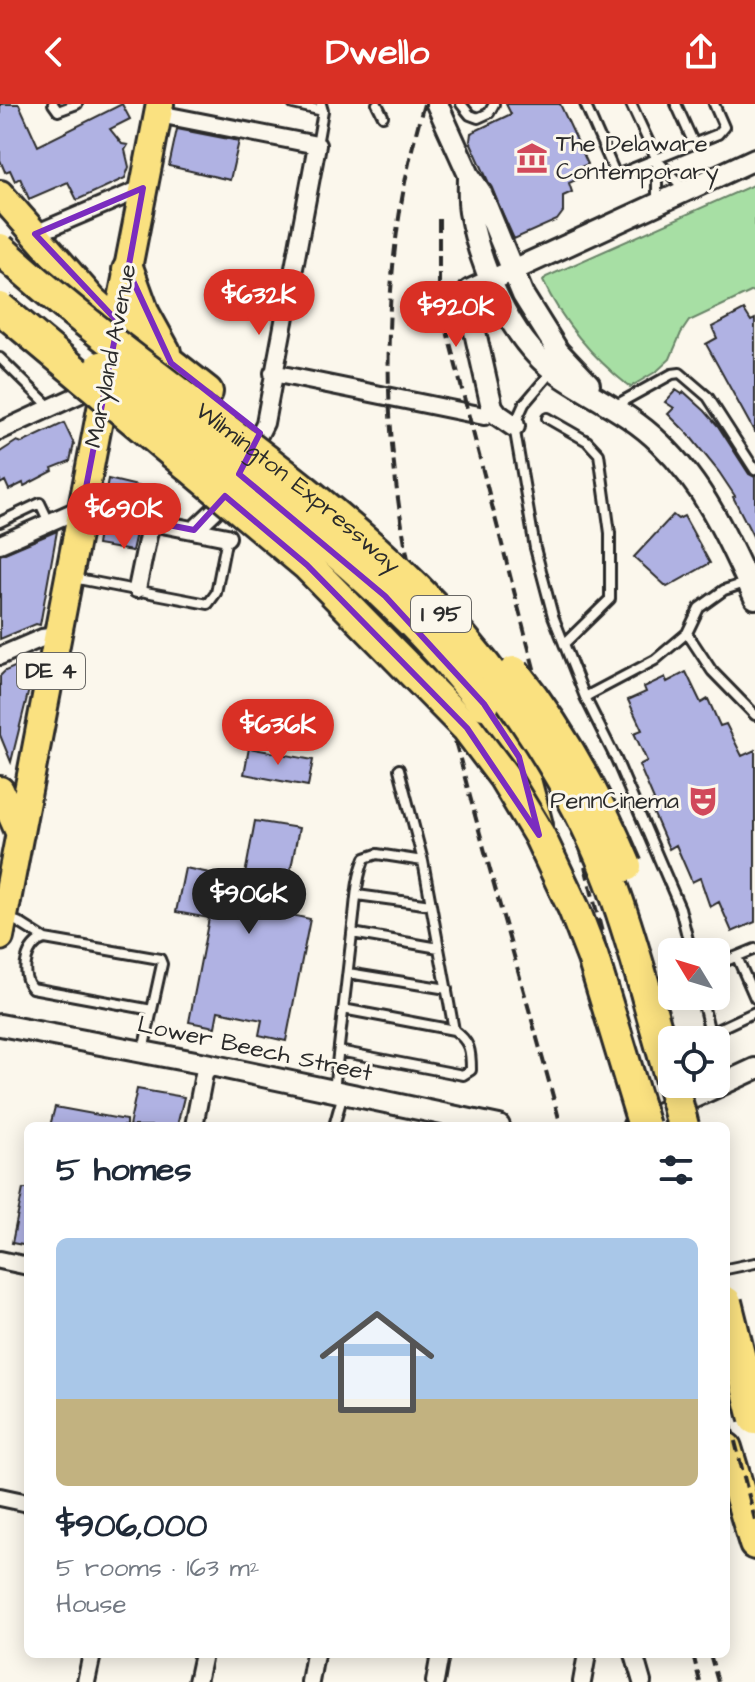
<!DOCTYPE html>
<meta charset="utf-8">
<style>
:root{--surface:#fff;--page:#f6f6f7;--text:#1f2937;--muted:#747a83;--accent:#d93025}
body{margin:0;font-family:"Architects Daughter",sans-serif;background:var(--page);color:var(--text);height:100vh;display:flex;flex-direction:column;font-size:30px;white-space:nowrap}
*{box-sizing:border-box;margin:0}
p{font-size:26px;color:var(--muted)}
.icon{flex:none;width:44px;height:44px;fill:none;stroke:currentColor;stroke-width:2;stroke-linecap:round;stroke-linejoin:round}
.map{position:relative;flex:1;overflow:hidden}
.side{position:absolute;left:24px;top:1018px;width:706px;height:536px;display:flex;flex-direction:column;background:var(--surface);border-radius:12px;box-shadow:0 4px 20px #0003}
.side>*{flex:none}
.needle{width:52px;rotate:308deg}
.tools{position:absolute;left:658px;top:834px;display:grid;gap:16px}
.tools a{display:grid;place-items:center;width:72px;height:72px;border-radius:12px;background:var(--surface);box-shadow:0 4px 20px #0003;font-size:40px}
.price{position:absolute;translate:-50% -68px;padding:0 18px;border-radius:28px;background:var(--accent);color:#fff;font-size:26px;line-height:52px;filter:drop-shadow(0 2px 4px #0008)}
.price::after{content:'';position:absolute;left:50%;top:48px;width:24px;height:18px;margin-left:-12px;background:inherit;clip-path:polygon(0 0,100% 0,50% 100%)}
.price.active{background:#222;color:#fff}
ul{padding:0;list-style:none}
li{display:grid;align-content:center;gap:16px;height:424px;padding:0 32px}
li span{display:grid;place-items:center;height:248px;border-radius:12px;color:#555}
li>.icon{margin-inline-start:auto}
span .icon{width:144px;height:144px;fill:#fffc;stroke-width:1}
li b{font-size:34px}
h2{display:flex;justify-content:space-between;align-items:center;height:96px;padding:0 32px;font-size:34px}
header{display:flex;justify-content:space-between;align-items:center;height:104px;padding:0 32px;background:var(--accent);color:#fff;font-size:36px;font-weight:800}
.map>svg:first-child{display:block}
</style>
<header><svg class="icon" aria-label="back" viewBox="0 0 24 24"><path d="M15 5l-7 7 7 7"/></svg>Dwello<svg class="icon" aria-label="share" viewBox="0 0 24 24"><path d="M12 15V3M7 8l5-5 5 5M5 13v7h14v-7"/></svg></header>
<div class="map">
<svg width="755" height="1578" viewBox="0 0 755 1578">
<rect width="100%" height="100%" fill="#fbf7ec"/>
<filter id="ink" filterUnits="userSpaceOnUse"><feTurbulence type="fractalNoise" baseFrequency=".0125" numOctaves="2"/><feDisplacementMap in="SourceGraphic" scale="16" xChannelSelector="R" yChannelSelector="G"/><feConvolveMatrix kernelMatrix="1 2 1 2 8 2 1 2 1" color-interpolation-filters="sRGB"/></filter>
<g filter="url(#ink)">
<path fill="#a7dfa4" stroke="#698568" stroke-width="2" d="M755,80v106l-66,31 -8,12 -11,26 -13,12 -27,16c-37,-29 -67,-64 -87,-106l3,-4z"/>
<path fill="#b0b2e3" stroke="#2b2b2b" stroke-width="2" d="M0,0h19l19,42 84,-42 8,15 -20,10 12,15 6,1 -3,5 4,17 -4,11 -48,22 -9,-18 -39,17 -9,-21 -5,3 -5,-11 -5,2 -5,-12z
M506,0h54l28,60 -12,5 4,9 -11,5 3,9 -9,4v16l-6,8 -43,19 -44,-98 1,-8 40,-19z
M177,25l62,12 -9,39 -61,-14z
M744,206l7,11 4,-2v114l-49,-89 11,-6 -5,-11z
M676,286l6,4 2,-2 21,19 13,15 31,48 6,3v63l-22,-43 2,-1 -16,-24 -30,-37 -21,-21 6,-6 -9,-6z
M64,319l10,21 -4,17 -18,7 1,3 -29,15 -1,-3 -14,7 -4,-9 -5,3v-32l17,-11 5,2z
M108,375l42,10 -4,21 -42,-10z
M673,411l5,4 6,-3 26,47 -43,24 -33,-30z
M100,422l36,7 -4,18 -35,-6z
M57,427l-17,94 -4,-1 -36,15v-84z
M26,558l6,15 -21,85 -11,-27v-59l5,-5z
M686,568l15,31 7,-4 12,27 6,-2 16,32 13,-6v172l-23,10 -13,-30 -9,5 -10,-29 -8,4 -16,-37 -7,4 -20,-46 5,-3 -15,-35 8,-4 -13,-28 8,-3 -14,-30 18,-8 -2,-5 21,-10 2,5z
M249,644l64,12 -5,26 -64,-12z
M255,717l44,7 -17,85 28,6 -24,122 -27,-6 3,-15 -44,-9 -3,16 -26,-5 20,-104 -33,-6 9,-44 59,12z
M137,985l47,8 -7,29h-48z
M55,1003l71,13v6h-76z
M23,1085h5v57l-16,-3z"/>
<g fill="none" stroke-linecap="round" stroke-linejoin="round">
<defs>
<path id="service" d="M53,0l5,7 19,-7
M293,0l30,7
M377,0l6,12
M461,0l9,11 8,3 11,-5 5,-9
M585,0l30,69 4,1 99,-40 6,-7 -10,-23
M631,0l26,56 29,31
M676,0l18,40
M317,41l6,-34 -2,-7
M657,99v-42
M0,254l50,49
M553,266l-29,34 -10,22 21,122 18,68 32,81 31,62 64,149 11,44
M614,302l58,-32 8,-1 28,24 47,73
M547,314l40,23 12,13 11,79v66l-46,45
M0,418l40,-19 9,19
M73,474l135,26 8,-11 11,-56
M748,478l-24,8 -25,18 -12,25 25,38 43,44
M585,593l70,-37 32,-27
M399,665l24,92
M357,791l74,10
M7,814l11,4 27,17 115,20 2,5 -19,87
M352,829l87,15
M45,835c-19,5 -26,35 -13,49l120,22
M737,853l18,41
M716,861l39,-16
M348,869l99,16
M701,892l9,37 45,-21
M343,905l111,21
M334,986c6,-55 13,-110 19,-165 3,-23 3,-46 12,-67l12,-4 46,7 31,169c16,12 17,20 17,40l-8,5 -124,-24
M334,1022l9,-32
M726,1165l29,-6"/>
<path id="minor" d="M159,10l158,31 -52,278 -16,32
M35,130l108,-46
M273,269l211,43
M0,327l98,-45
M194,426l20,-19 13,-19
M0,440l82,-36 145,29
M137,485l14,-68
M0,552l42,-18 15,-2
M194,1022l12,-62
M0,1156l28,6
M0,1393l28,6
M634,1550l8,28
M86,1578l6,-28
M197,1578l6,-28
M310,1578l5,-28
M435,1578l5,-28
M582,1578l5,-28"/>
<path id="tertiary" d="M437,0l32,71 12,18 42,102 35,56 31,33
M469,71c0,12 -1,25 1,37 10,54 39,125 84,159 35,25 75,41 106,72 46,44 69,98 95,155
M514,322l-16,-11 -6,-8 -24,-106 2,-11 285,-131
M0,921l206,39 293,62
M634,1021l121,-56"/>
<path id="primary" d="M0,90l93,106 25,22
M114,236l46,-236
M0,686l20,44
M0,833l107,-559"/>
<path id="motorway" d="M128,166l16,44 21,38
M118,218l89,70
M484,600l35,53 18,68
M726,1344l29,96"/>
</defs>
<use href="#service" stroke="#2b2b2b" stroke-width="14"/>
<use href="#minor" stroke="#2b2b2b" stroke-width="22"/>
<use href="#tertiary" stroke="#2b2b2b" stroke-width="26"/>
<use href="#primary" stroke="#2b2b2b" stroke-width="32"/>
<use href="#motorway" stroke="#2b2b2b" stroke-width="36"/>
<use href="#service" stroke="#fbf7ec" stroke-width="8"/>
<use href="#minor" stroke="#fbf7ec" stroke-width="16"/>
<use href="#tertiary" stroke="#fbf7ec" stroke-width="20"/>
<use href="#primary" stroke="#fae180" stroke-width="26"/>
<use href="#motorway" stroke="#fae180" stroke-width="30"/>
<path stroke="#2b2b2b" stroke-width="4" stroke-dasharray="12 6" stroke-linecap="butt" d="M424,0c-43,145 -45,308 -16,455 13,67 34,134 52,200 32,122 68,244 101,367
M439,115v65l9,51 204,791
M726,1302l29,114
M693,1550l7,28
M710,1550l8,28"/>
<defs>
<g id="motorway-bridge">
<path id="s1" d="M0,145c132,120 288,214 416,339 76,75 152,185 191,284 16,39 27,80 39,120 12,45 26,89 37,134"/>
<path d="M0,204l307,257 160,163 37,49 35,58 35,74 19,49 51,168"/>
<path d="M101,263c104,81 213,158 306,251 28,27 52,57 77,86"/>
<path d="M514,568c47,59 83,124 112,194"/>
<path d="M726,1198l29,117"/>
</g>
</defs>
<use href="#motorway-bridge" stroke="#2b2b2b" stroke-width="36" stroke-linecap="butt"/>
<use href="#motorway-bridge" stroke="#fae180" stroke-width="30"/>
</g>
</g>
<path fill="none" stroke="#7b2cbf" stroke-width="6" stroke-linejoin="round" d="M143,84l-15,82 43,93 89,70 -21,41 146,122 99,108 35,53 20,78 -72,-107 -160,-163 -82,-69 -31,34 -112,-22 36,-186 -83,-88z"/>
<defs>
<symbol id="museum-bare" viewBox="-9 -9 18 18"><path d="M0-6L6-3V-2H-6V-3ZM-5-1h2V3h-2ZM-1-1h2V3h-2ZM3-1h2V3H3ZM-6 4H6V6H-6Z" fill="#d1495b" stroke="#fbf7ec" stroke-width="2.5" paint-order="stroke"/></symbol>
<symbol id="theatre-bare" viewBox="-9 -9 18 18"><path d="M-5-5.5Q0-4 5-5.5V0Q5 5 0 6Q-5 5-5 0ZM-3.3-2.5H-1v1.5H-3.3ZM1-2.5H3.3v1.5H1ZM-2.8 1Q0 5.5 2.8 1Z" fill="#d1495b" stroke="#fbf7ec" stroke-width="2.5" paint-order="stroke"/></symbol>
</defs>
<g fill-rule="evenodd">
<use href="#museum-bare" x="510" y="32" width="44" height="44"/>
<use href="#theatre-bare" x="681" y="675" width="44" height="44"/>
</g>
<g text-anchor="middle" dominant-baseline="central" stroke-width="6" stroke-linejoin="round" paint-order="stroke">
<g fill="#fbf7ec" stroke="#696865" stroke-width="2">
<rect x="411" y="492" width="60" height="36" rx="6"/>
<rect x="17" y="549" width="68" height="36" rx="6"/>
</g>
<g font-size="22" font-weight="bold" fill="#2b2b2b">
<text x="441" y="510">I 95</text>
<text x="51" y="567">DE 4</text>
</g>
<g font-size="24" fill="#2b2b2b" stroke="#fbf7ec" text-anchor="start">
<text x="556" y="40">The Delaware<tspan x="556" dy="28">Contemporary</tspan></text>
<text x="679" y="697" text-anchor="end">PennCinema</text>
</g>
<g font-size="24" fill="#2b2b2b" stroke="#fbf7ec">
<text transform="translate(111 252) rotate(-79)">Maryland Avenue</text>
<text stroke="none"><textPath href="#s1" startOffset="382">Wilmington Expressway</textPath></text>
<text transform="translate(255 945) rotate(12)">Lower Beech Street</text>
</g>
</g>
</svg>
<div class="tools">
<a><svg class="needle" viewBox="-14 -14 28 28"><path d="M0-13l5 13h-10z" fill="#e53935"/><path d="M0 13l5-13h-10z" fill="#747a83"/></svg></a>
<a><svg class="icon" aria-label="locate" viewBox="0 0 24 24"><circle cx="12" cy="12" r="6"/><path d="M12 2v4M12 18v4M2 12h4M18 12h4"/></svg></a>
</div>
<b class="price" style="left:259px;top:233px">$632K</b>
<b class="price" style="left:456px;top:245px">$920K</b>
<b class="price" style="left:124px;top:447px">$690K</b>
<b class="price" style="left:278px;top:663px">$636K</b>
<b class="price active" style="left:249px;top:832px">$906K</b>
<section class="side">
<h2>5 homes<svg class="icon" aria-label="filters" viewBox="0 0 24 24"><path d="M4 7h16M4 17h16"/><circle cx="9" cy="7" r="2"/><circle cx="15" cy="17" r="2"/></svg></h2>
<ul>
<li><span style="background:linear-gradient(#a9c7e8 65%,#c2b280 0)"><svg class="icon" aria-label="home" viewBox="0 0 24 24"><path d="M3 11l9-7 9 7M6 9v11h12V9"/></svg></span><div><b>$906,000</b><p>5 rooms · 163 m²</p><p>House</p></div></li>
</ul>
</section>
</div>
